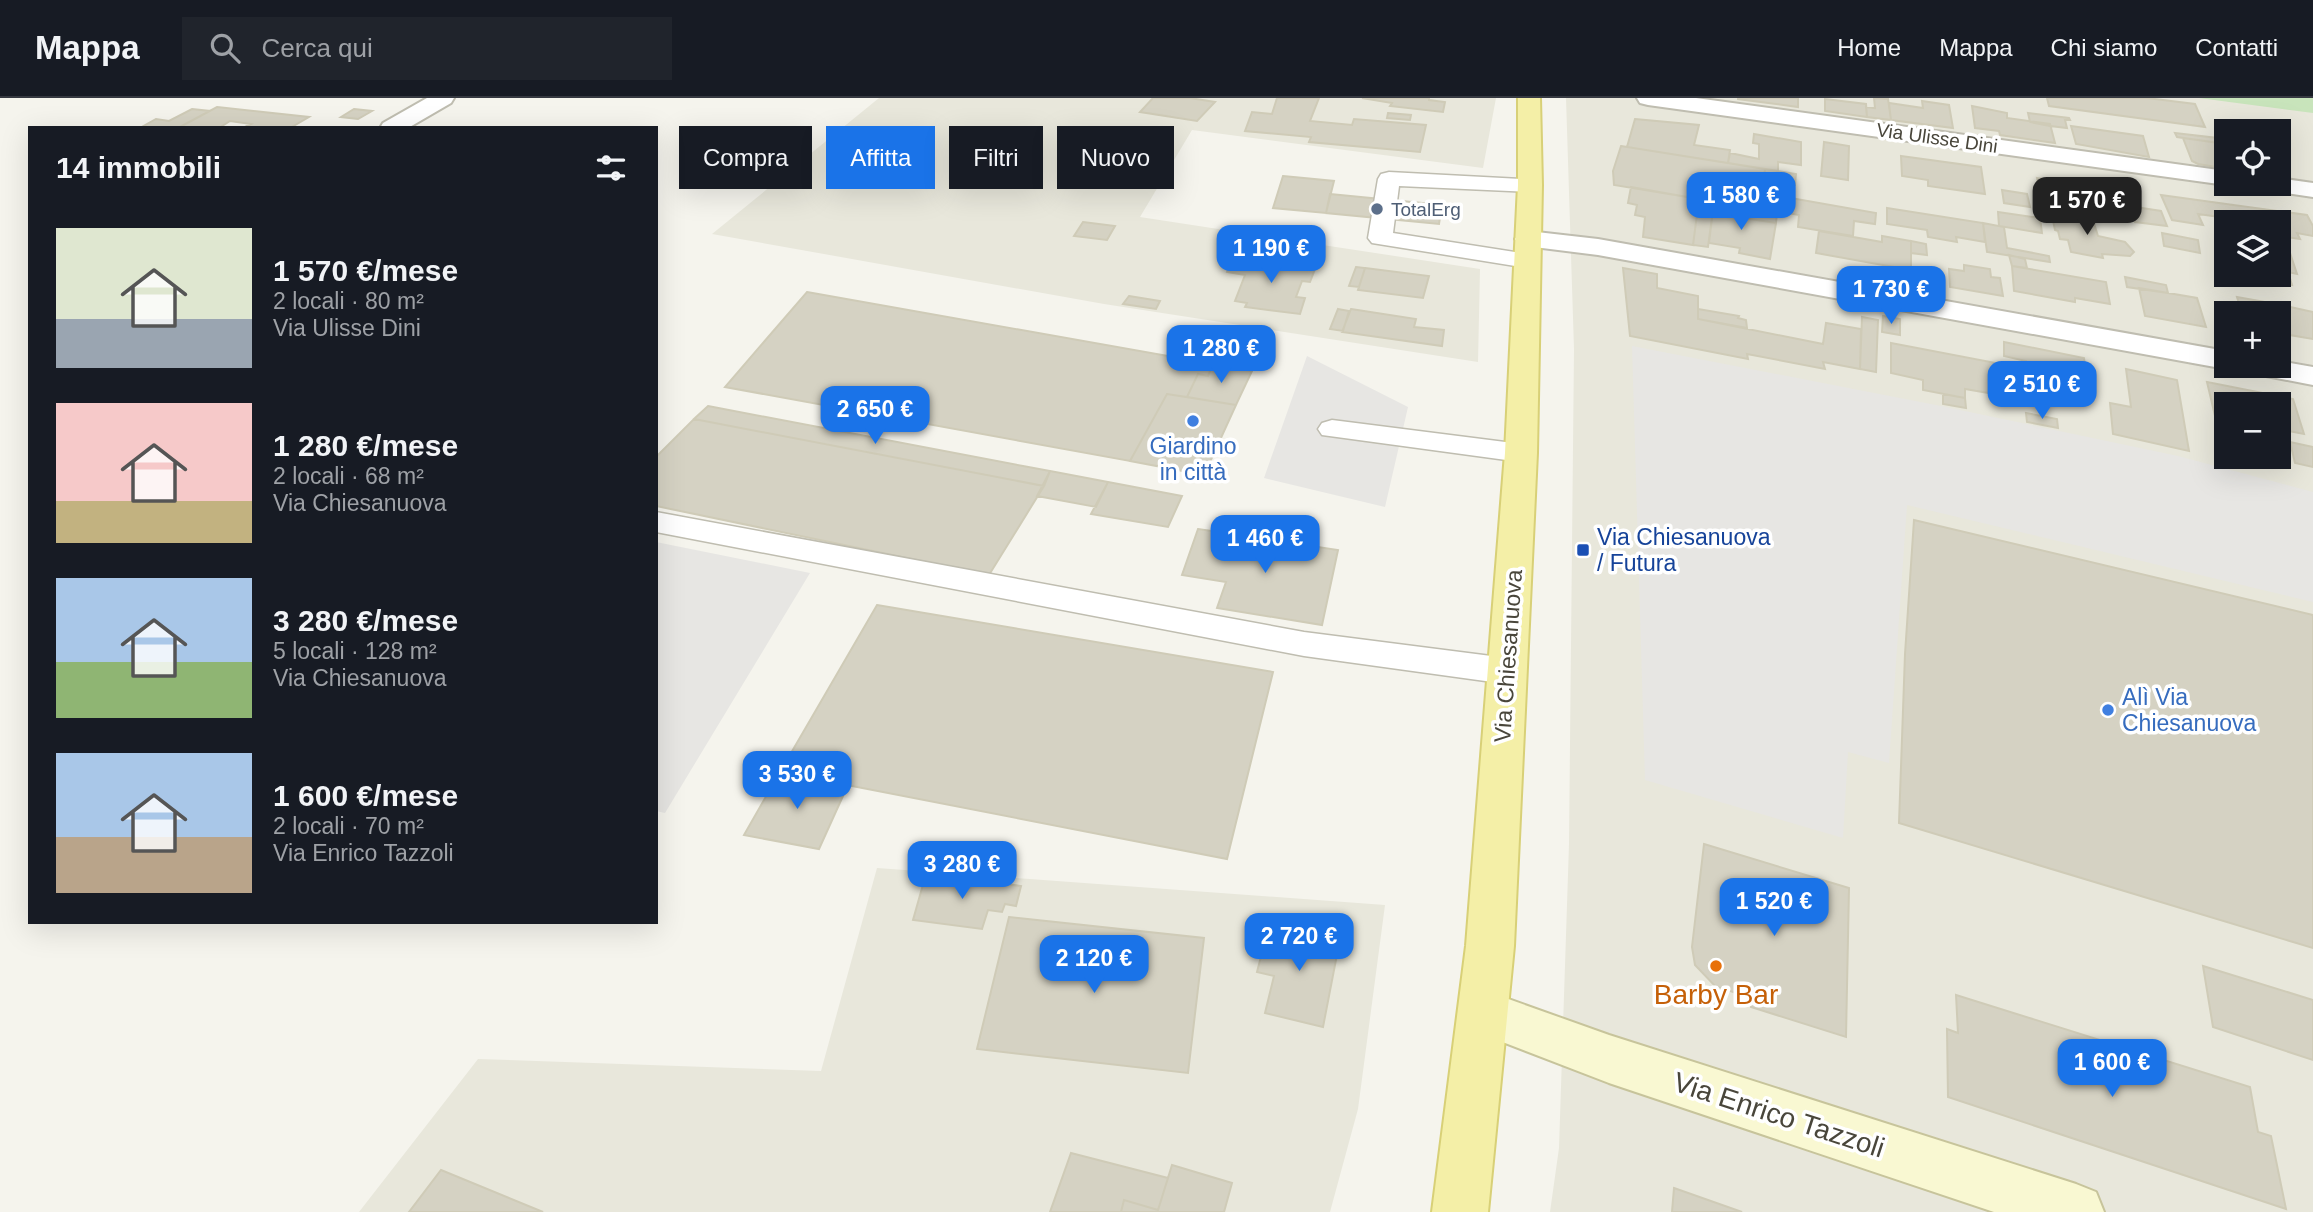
<!DOCTYPE html>
<html lang="it">
<meta charset="utf-8">
<style>
:root{--surface:#171b24;--page:#20242c;--text:#f1f3f6;--muted:#9ea1a6;--line:#363941;--accent:#1a73e8}
body{margin:0;font-family:Helvetica,sans-serif;background:var(--page);color:var(--text);height:100vh;display:flex;flex-direction:column;font-size:26px;white-space:nowrap}
*{box-sizing:border-box;margin:0}
p{font-size:23px;color:var(--muted)}
.icon{flex:none;width:38px;height:38px;fill:none;stroke:currentColor;stroke-width:2;stroke-linecap:round;stroke-linejoin:round}
.map{position:relative;flex:1;overflow:hidden}
.side{position:absolute;left:28px;top:28px;width:630px;height:798px;display:flex;flex-direction:column;background:var(--surface);border-radius:0px;box-shadow:0 7px 28px #0002}
.side>*{flex:none}
.guide{position:absolute;left:679px;top:28px;width:665px;height:63px;display:flex;gap:14px}
.buttons{position:absolute;left:2214px;top:21px;display:grid;gap:14px}
.buttons a{display:grid;place-items:center;width:77px;height:77px;border-radius:0px;background:var(--surface);box-shadow:0 7px 28px #0002;font-size:35px}
.price{position:absolute;translate:-50% -60px;padding:0 16px;border-radius:14px;background:var(--accent);color:#fff;font-size:23px;line-height:46px;filter:drop-shadow(0 2px 4px #0008)}
.price::after{content:'';position:absolute;left:50%;top:42px;width:21px;height:16px;margin-left:-10px;background:inherit;clip-path:polygon(0 0,100% 0,50% 100%)}
.price.on{background:#222;color:#fff}
ul{padding:0;list-style:none}
li{display:flex;align-items:center;gap:21px;height:175px;padding:0 28px}
li span{display:grid;place-items:center;flex:none;width:196px;height:140px;border-radius:0px;color:#555}
li>.icon{margin-inline-start:auto}
span .icon{width:84px;height:84px;fill:#fffc;stroke-width:1}
li b{font-size:30px}
h2{display:flex;justify-content:space-between;align-items:center;height:84px;padding:0 28px;font-size:30px}
.pill{padding:0 24px;border-radius:0px;background:var(--surface);box-shadow:0 7px 28px #0002;font-size:24px;line-height:63px}
.pill.on{background:var(--accent);color:#fff}
header{display:flex;align-items:center;gap:42px;box-sizing:border-box;height:98px;padding:0 35px;background:var(--surface);border-bottom:2px solid var(--line)}
header strong{font-size:33px}
nav{display:flex;gap:38px;margin-inline-start:auto;font-size:24px}
.search{width:490px;height:63px;background:var(--page);display:flex;align-items:center;gap:18px;box-sizing:border-box;padding:0 24px;border-radius:0px;color:var(--muted);font-size:26px}
.map>svg:first-child{display:block}
</style>
<header>
<strong>Mappa</strong>
<div class="search"><svg class="icon" aria-label="search" viewBox="0 0 24 24"><circle cx="10" cy="10" r="6"/><path d="M15 15l6 6"/></svg>Cerca qui</div>
<nav><a>Home</a><a>Mappa</a><a>Chi siamo</a><a>Contatti</a></nav>
</header>
<div class="map">
<svg width="2313" height="1114" viewBox="0 0 2313 1114">
<rect width="100%" height="100%" fill="#f5f4ed"/>
<path fill="#e8e7db" fill-rule="evenodd" d="M879,0h617l-13,70 -291,-38 -52,87 340,52 -2,93 -374,-58 -392,-70z
M1566,0h747v1114h-763l9,-64 10,-304 5,-495zM2226,33h52v53h-52zM2226,124h52v53h-52zM2226,215h52v53h-52zM2226,306h52v53h-52z
M877,770l508,37 -27,204 -28,103h-971l119,-153 343,12z"/>
<path fill="#c8e4bb" d="M2199,0h114v15z"/>
<path fill="#e7e6e3" d="M1632,248l309,60 237,50 135,36v110l-406,-97 -18,258 -41,-11 -5,86 -198,-58z
M1307,258l101,51 -23,100 -121,-29z
M656,444l154,31 -145,240 -9,-2z"/>
<path fill="#d5d2c3" stroke="#cfcbb7" stroke-width="2" d="M1153,0h37l25,4 -18,19 -57,-9z
M1277,0h42l-9,23 42,4 2,-6 72,6 -6,27 -111,-10 2,-5 -66,-6 7,-19 20,2z
M1362,0h67v2l16,2 -2,10 -53,-6 2,-3z
M1798,0v9l-60,-8v-1z
M1874,0l14,1 3,21 -24,-3 -1,-10 9,1z
M2047,0h100l48,6 10,23 -156,-21z
M1825,1l41,5 1,13 -42,-6z
M1922,3l27,4 4,23 -62,-8 -2,-17 34,5z
M1972,8l35,7v5l43,6 5,19 -55,-8 -1,-4 -24,-3z
M217,9l92,10 -19,11h-47l8,-4 -21,-3 -11,7h-41z
M192,11l18,2 -32,17h-38l16,-9 13,2z
M354,11l18,2 -14,8 -17,-2z
M1388,15l23,2 -1,5 -23,-2z
M2028,15l41,5 1,2h-5l2,8 -17,-2 -20,-4z
M1635,21l64,6 -5,20 36,5 -2,13 -101,-16z
M2071,28l72,10 6,21 -73,-13z
M2175,35l51,6v5l-49,-7z
M1754,36l47,8v23l-23,-3v9l-50,-8 2,-10 29,6v-15l-6,-1z
M2183,40l43,6v16l-10,-1 3,7 -3,1 -18,-3 -6,-3z
M1824,44l25,4 -1,34 -27,-4z
M1621,48l144,23 -5,40 -146,-24 -1,-14z
M1901,58l80,11 4,27 -57,-8v-6l-26,-4z
M1765,71l31,5 -1,11 -31,-4z
M1283,78l51,5 -8,32 -53,-5z
M2037,80l46,7 -2,-6 33,5 8,30 -80,-12z
M1631,89l68,12 -6,46 -50,-8 2,-20 -10,-2 2,-10 -9,-2z
M2002,92l25,4 3,13 -26,-4z
M1330,96l112,11 -3,19 -113,-11z
M1762,96l23,3 -3,15 -22,-3z
M2161,97l146,20 6,11v10l-16,-3 3,6 -22,-3v-14h-22l-58,-8 5,11 -31,-5z
M1785,99l91,16 -1,11 -21,-3 -1,15 -55,-9 1,-12 -17,-3z
M1699,101l15,3 -6,45 -15,-2z
M1714,104l19,3 -2,11 45,7 -6,36 -31,-6 1,-5 -31,-5z
M1733,107l44,7 -1,11 -45,-7z
M2129,108l32,5 6,15 -32,-4z
M1887,110l96,15 2,19 -29,-5 1,5 -29,-5 -1,-7 -40,-6z
M2051,113l41,6 6,19 27,6 9,10 -4,4 -28,-2 1,4 -32,-6 -3,-12 -8,-1 -2,-8 -3,-1z
M1998,114l42,6 2,15 -43,-7z
M1083,124l32,4 -8,14 -33,-4z
M1983,125l21,4 3,21 42,8 1,6 -63,-10z
M1819,133l63,11v-6l29,5v29l-95,-17z
M2162,135l36,7 2,13 -36,-7z
M1911,143l15,3 1,11 -16,-2z
M2278,153l12,2 7,21 -9,-2 4,13 -52,-10h38z
M2009,157l16,4 2,9 -15,-2z
M1232,161l83,10 -5,13 -8,-1 -6,16 9,1 -5,16 -55,-7 2,-4 -12,-2 10,-26 -18,-3z
M1964,167l26,4 1,8 9,1 3,18 -53,-9 -1,-18 15,2z
M2012,168l94,16 4,22 -35,-6v4l-61,-11z
M1356,169l9,1 -6,19 -10,-1z
M1365,170l64,8 -6,22 -65,-8z
M1623,170l34,6v14l41,8v23l125,25 3,-21 35,6 -1,40 -37,-7 2,7 -78,-15 1,5 -118,-23z
M2125,179l41,8 2,8 -41,-6z
M2139,190l58,10 9,29 -61,-11z
M807,194l406,72 -5,12 -10,-2 -11,23 -20,-3 -37,67 -405,-74z
M1129,198l31,5 -4,8 -33,-5z
M2237,199l44,8 3,8 -44,-7z
M2281,207l32,7v27l-35,-6v-20h-35l-3,-7 44,7z
M1338,211l11,2 -6,20 -13,-2z
M1351,211l65,10 -2,8 30,3 -2,16 -100,-14z
M1698,211l41,7 -1,2 8,2 1,8 -49,-9z
M1883,218l17,3v16l-18,-3z
M1862,219l16,3 -2,52 -16,-3z
M2004,244l80,16 4,30 -21,-4v7l-40,-8 -1,-22 -22,-5z
M1891,245l105,20 4,32 -35,-6v9l-42,-8v-10l-32,-7z
M1213,266l39,7 -16,34 -49,-8 11,-23 10,2z
M2126,271l51,11 12,71 -76,-17 -3,-31 21,4z
M2207,284l86,17 11,35 -26,-5v-25h-52v15l-11,-3z
M1167,296l69,11 -32,70 -74,-14z
M1943,296l22,4 1,10 -23,-4z
M708,308l315,60 27,5 -6,15 -350,-67z
M2026,315l31,6 1,9 -31,-6z
M694,321l350,67 -55,89 -333,-69v-49z
M2290,344l23,5v20l-18,-4z
M1050,373l58,11 -12,25 -59,-11z
M1108,384l74,14 -14,31 -77,-13z
M1914,422l399,95v333l-414,-125 6,-169z
M1198,431l140,21 -16,75 -105,-17 9,-26 -44,-7z
M877,507l396,67 -46,187 -447,-87z
M780,674l68,13 -29,64 -75,-14z
M1704,746l145,44 -3,149 -95,-30v-9l-36,-12 -20,-21 -3,-18z
M926,776l95,12 -5,20 -11,-2 -3,8 -14,-2 -6,19 -69,-9z
M1009,819l195,21 -16,135 -211,-24z
M1270,824l70,17 -17,88 -58,-14 9,-37 -17,-4z
M2203,868l110,34v60l-100,-33z
M1956,897l294,92 8,45 13,4 15,73 -338,-112 -1,-68 11,4z
M1071,1055l97,25 -10,32 -34,-10 -3,12h-71z
M1172,1067l60,18 -8,29h-103l3,-12 34,10z
M441,1072l102,42h-134z
M1674,1090l68,24h-70z"/>
<g fill="none" stroke-linecap="round" stroke-linejoin="round">
<defs>
<path id="lane" d="M1389,74l149,8 3,5 -3,5 -8,2 -131,-6 -6,47 135,21 9,2 3,5 -3,5 -9,2 -156,-25 -4,-5 10,-59 3,-5z
M1332,322l189,24 10,3 5,6 -5,6 -10,3 -199,-27 -4,-6 4,-6z
M656,414l648,120 203,26 13,4 5,9 -5,9 -13,4 -203,-28 -648,-124z"/>
<path id="street" d="M427,0h27l-3,5 -43,25h-28l3,-5z
M1637,0h59l530,73v13h6l-6,1 -578,-80 -8,-2z
M2278,80l35,5v14l-53,-8 -3,-5h21z
M1528,133l70,8 628,112v15h11l-11,3 -628,-114 -79,-10 -4,-6 4,-6z
M2278,263l35,6v18l-68,-13 -4,-6h37z"/>
<path id="secondary" d="M1483,892l126,45 467,149 20,8 8,20h-110l-385,-129 -143,-55 -8,-16 8,-16z"/>
<path id="primary" d="M1518,0h22l2,87 -5,268 -23,493 -26,266h-56l34,-266 39,-493 13,-268z"/>
</defs>
<use href="#lane" stroke="#bfbdb0" stroke-width="3"/>
<use href="#street" stroke="#bfbdb0" stroke-width="4"/>
<use href="#secondary" stroke="#c7c49b" stroke-width="4"/>
<use href="#primary" stroke="#d8d077" stroke-width="4"/>
<use href="#lane" fill="#fff" fill-rule="evenodd"/>
<use href="#street" fill="#fff" fill-rule="evenodd"/>
<use href="#secondary" fill="#f9f8d2" fill-rule="evenodd"/>
<use href="#primary" fill="#f4efa7" fill-rule="evenodd"/>
</g>
<circle fill="#5c6f8a" stroke="#fff" stroke-width="2.5" cx="1377" cy="111" r="7"/>
<g fill="#3f7fe0" stroke="#fff" stroke-width="2.5">
<circle cx="1193" cy="323" r="7"/>
<circle cx="2108" cy="612" r="7"/>
</g>
<rect fill="#1a4fb4" stroke="#fff" stroke-width="2.5" x="1576" y="445" width="14" height="14" rx="3.5"/>
<circle fill="#e8710a" stroke="#fff" stroke-width="2.5" cx="1716" cy="868" r="7"/>
<g text-anchor="middle" dominant-baseline="central" stroke-width="7" stroke-linejoin="round" paint-order="stroke">
<g font-size="19" fill="#49463b" stroke="#fff">
<text transform="translate(1937 40) rotate(8)">Via Ulisse Dini</text>
</g>
<g font-size="19" fill="#4e5e75" stroke="#fff" text-anchor="start">
<text x="1391" y="111">TotalErg</text>
</g>
<g font-size="23" fill="#366cbe" stroke="#fff">
<text x="1193" y="348">Giardino<tspan x="1193" dy="26">in città</tspan></text>
<text x="2122" y="599" text-anchor="start">Alì Via<tspan x="2122" dy="26">Chiesanuova</tspan></text>
</g>
<g font-size="23" fill="#164399" stroke="#fff" text-anchor="start">
<text x="1597" y="439">Via Chiesanuova<tspan x="1597" dy="26">/ Futura</tspan></text>
</g>
<g font-size="23" fill="#49463b" stroke="#fff">
<text transform="translate(1508 558) rotate(-86)">Via Chiesanuova</text>
</g>
<g font-size="28" fill="#c56008" stroke="#fff">
<text x="1716" y="896">Barby Bar</text>
</g>
<g font-size="28" fill="#49463b" stroke="#fff">
<text transform="translate(1779 1017) rotate(18)">Via Enrico Tazzoli</text>
</g>
</g>
</svg>
<div class="buttons">
<a><svg class="icon" aria-label="locate" viewBox="0 0 24 24"><circle cx="12" cy="12" r="6"/><path d="M12 2v4M12 18v4M2 12h4M18 12h4"/></svg></a>
<a><svg class="icon" aria-label="layers" viewBox="0 0 24 24"><path d="M12 4l9 5-9 5-9-5zM3 14l9 5 9-5"/></svg></a>
<a>+</a>
<a>−</a>
</div>
<b class="price" style="left:1741px;top:134px">1 580 €</b>
<b class="price on" style="left:2087px;top:139px">1 570 €</b>
<b class="price" style="left:1271px;top:187px">1 190 €</b>
<b class="price" style="left:1891px;top:228px">1 730 €</b>
<b class="price" style="left:1221px;top:287px">1 280 €</b>
<b class="price" style="left:2042px;top:323px">2 510 €</b>
<b class="price" style="left:875px;top:348px">2 650 €</b>
<b class="price" style="left:1265px;top:477px">1 460 €</b>
<b class="price" style="left:797px;top:713px">3 530 €</b>
<b class="price" style="left:962px;top:803px">3 280 €</b>
<b class="price" style="left:1774px;top:840px">1 520 €</b>
<b class="price" style="left:1299px;top:875px">2 720 €</b>
<b class="price" style="left:1094px;top:897px">2 120 €</b>
<b class="price" style="left:2112px;top:1001px">1 600 €</b>
<div class="guide">
<a class="pill">Compra</a>
<a class="pill on">Affitta</a>
<a class="pill">Filtri</a>
<a class="pill">Nuovo</a>
</div>
<section class="side">
<h2>14 immobili<svg class="icon" aria-label="filters" viewBox="0 0 24 24"><path d="M4 7h16M4 17h16"/><circle cx="9" cy="7" r="2"/><circle cx="15" cy="17" r="2"/></svg></h2>
<ul>
<li><span style="background:linear-gradient(#dfe7d0 65%,#9aa5b1 0)"><svg class="icon" aria-label="home" viewBox="0 0 24 24"><path d="M3 11l9-7 9 7M6 9v11h12V9"/></svg></span><div><b>1 570 €/mese</b><p>2 locali · 80 m²</p><p>Via Ulisse Dini</p></div></li>
<li><span style="background:linear-gradient(#f6c9c9 70%,#c2b280 0)"><svg class="icon" aria-label="home" viewBox="0 0 24 24"><path d="M3 11l9-7 9 7M6 9v11h12V9"/></svg></span><div><b>1 280 €/mese</b><p>2 locali · 68 m²</p><p>Via Chiesanuova</p></div></li>
<li><span style="background:linear-gradient(#a9c7e8 60%,#8fb573 0)"><svg class="icon" aria-label="home" viewBox="0 0 24 24"><path d="M3 11l9-7 9 7M6 9v11h12V9"/></svg></span><div><b>3 280 €/mese</b><p>5 locali · 128 m²</p><p>Via Chiesanuova</p></div></li>
<li><span style="background:linear-gradient(#a9c7e8 60%,#b9a48a 0)"><svg class="icon" aria-label="home" viewBox="0 0 24 24"><path d="M3 11l9-7 9 7M6 9v11h12V9"/></svg></span><div><b>1 600 €/mese</b><p>2 locali · 70 m²</p><p>Via Enrico Tazzoli</p></div></li>
</ul>
</section>
</div>
